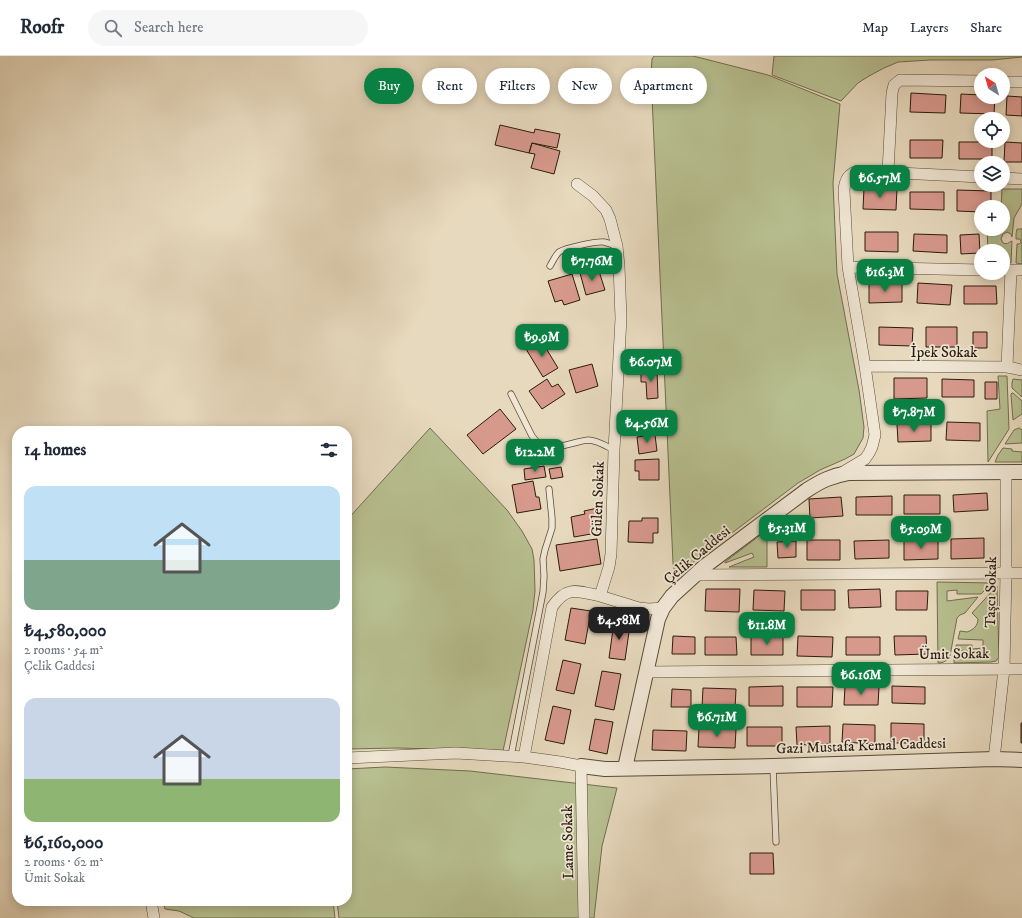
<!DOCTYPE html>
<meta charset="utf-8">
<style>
:root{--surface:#fff;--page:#f6f6f7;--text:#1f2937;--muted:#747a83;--line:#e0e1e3;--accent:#0b8043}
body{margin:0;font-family:"IM FELL DW Pica",serif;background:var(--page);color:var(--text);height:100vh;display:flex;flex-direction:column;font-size:15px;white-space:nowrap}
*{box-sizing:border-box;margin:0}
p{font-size:13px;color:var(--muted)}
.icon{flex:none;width:22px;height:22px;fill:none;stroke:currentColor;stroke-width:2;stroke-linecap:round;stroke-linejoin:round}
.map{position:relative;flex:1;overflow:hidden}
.side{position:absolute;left:12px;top:370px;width:340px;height:480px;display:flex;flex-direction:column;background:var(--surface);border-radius:16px;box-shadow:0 2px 10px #0003}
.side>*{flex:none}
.hud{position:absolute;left:364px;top:12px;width:380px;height:36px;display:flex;gap:8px}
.needle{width:26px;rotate:323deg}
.tools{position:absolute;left:974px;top:12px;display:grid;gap:8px}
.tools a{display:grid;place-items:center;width:36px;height:36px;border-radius:50%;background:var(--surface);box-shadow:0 2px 10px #0003;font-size:20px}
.price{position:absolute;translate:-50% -34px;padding:0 9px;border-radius:8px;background:var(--accent);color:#fff;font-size:13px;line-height:26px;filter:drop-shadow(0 1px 2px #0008)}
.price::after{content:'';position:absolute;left:50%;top:24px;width:12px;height:9px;margin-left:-6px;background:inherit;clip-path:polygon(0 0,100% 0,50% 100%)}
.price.active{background:#222;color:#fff}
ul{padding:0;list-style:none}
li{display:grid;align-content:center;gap:8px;height:212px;padding:0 12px}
li span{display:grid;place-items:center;height:124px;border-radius:12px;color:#555}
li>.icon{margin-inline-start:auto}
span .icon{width:72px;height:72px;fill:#fffc;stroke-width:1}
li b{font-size:17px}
h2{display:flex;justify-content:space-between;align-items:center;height:48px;padding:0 12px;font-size:17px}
.chip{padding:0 14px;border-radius:18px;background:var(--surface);box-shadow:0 2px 10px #0003;font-size:14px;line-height:36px}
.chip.active{background:var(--accent);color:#fff}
header{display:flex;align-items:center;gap:24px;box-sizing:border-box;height:56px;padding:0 20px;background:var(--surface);border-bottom:1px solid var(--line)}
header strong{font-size:19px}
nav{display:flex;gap:22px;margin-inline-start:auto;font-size:14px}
.search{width:280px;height:36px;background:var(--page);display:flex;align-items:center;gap:10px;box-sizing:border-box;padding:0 14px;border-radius:22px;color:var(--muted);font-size:15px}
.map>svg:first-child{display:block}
</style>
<header>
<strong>Roofr</strong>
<div class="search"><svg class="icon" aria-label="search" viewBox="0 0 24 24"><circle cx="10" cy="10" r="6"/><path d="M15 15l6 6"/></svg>Search here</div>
<nav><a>Map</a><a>Layers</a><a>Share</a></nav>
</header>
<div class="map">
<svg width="1022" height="862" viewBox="0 0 1022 862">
<rect width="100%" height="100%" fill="#e7d9bd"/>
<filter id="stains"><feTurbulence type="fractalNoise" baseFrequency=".005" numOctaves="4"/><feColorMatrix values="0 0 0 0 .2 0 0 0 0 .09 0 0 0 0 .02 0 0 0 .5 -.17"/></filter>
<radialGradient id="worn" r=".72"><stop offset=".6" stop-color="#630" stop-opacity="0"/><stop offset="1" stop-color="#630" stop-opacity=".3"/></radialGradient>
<path fill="#b7bf90" stroke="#706e4e" d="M654,0h39l75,19 72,29 -7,79 4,91 22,116 5,37 -1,11 -9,16 -9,5 -25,11 -22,13 -119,90 -5,-4 -1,-6 -22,-488 1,-16z
M774,0h248v1l-30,3h-62l-32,2 -14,6 -15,8 -11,7 -17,18 -69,-26z
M1002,133h20v15l-8,14 -2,19 -1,-3 -4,-2 -4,2 -2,5 2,4c5,2 6,-1 9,-2l-1,22h-8v-12h-15l-1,-22h16v-22h-2z
M1017,173h5v35l-6,-1 1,-19h2l2,-2 -1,-3h-4v-5z
M998,320h9l2,53 -21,33 -1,-51 13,-2z
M1013,323l9,1v17l-10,-9v-5z
M1012,337h1l9,8v13l-9,6 -2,-25v-1z
M430,372l77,82 15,21 10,18 2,11 1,31 -2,19 -30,141 -105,-3 -51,1v-229z
M1019,372l3,2v13l-17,1 9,-14z
M1003,392l9,1v2l10,1v10h-27l3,-7z
M767,474v37h-38l25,-10 -2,-4 -27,10v-1z
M937,526l55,1 -11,11h-24v-4l-10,1v10l31,-4 -13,16 -5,2 -3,3 -7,38c-4,5 -6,7 -12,7z
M997,530l2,71 -3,4 -5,1 -37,1v-8h27l2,-2 -27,-3v-5h16v4l11,-1v-8l-25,-1 2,-8 7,1c6,-2 11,-6 11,-13l-6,-6z
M385,711l85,4 147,17 -15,58 -8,72h-255l-2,-17h10v-132z
M163,845h170l2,17h-141l-15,-7 -14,-2z"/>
<path fill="#d8998d" stroke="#2a1c0d" d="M911,37l35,2 -1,18 -35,-1z
M961,38l20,1v2h14l-1,17 -34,-1z
M1007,40l15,1v19l-16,-1z
M500,69l34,8 1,-4 25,5 -3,14 -25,-5 -3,10 -34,-8z
M910,84h33l-1,18h-32z
M959,86h33v17h-33z
M1005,86l17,1v19h-18z
M532,87l28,8 -6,23 -23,-6 4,-14 -6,-1z
M864,132h33l-1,22 -33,-1z
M957,134l34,1v16h-10v5l-24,-1z
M910,136h34v18l-34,-1z
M865,176h33v20l-33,-1z
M914,178l33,1v18l-34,-2z
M979,178l1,19 -19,1 -1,-19z
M598,212l7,22 -19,5 -6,-22z
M572,218l8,26 -16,5 -2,-5 -7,2 -7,-21z
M869,227h33v19l-33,1z
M918,227l34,2 -2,20 -33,-2z
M964,230h32l1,18h-33z
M879,271l34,1 -1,18 -33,-1z
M926,271h31v20h-31z
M973,276h14v16h-14z
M541,284l17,28 -15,9 -17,-28z
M592,308l6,22 -22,7 -7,-23z
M657,314l1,28 -11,1 -1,-17h-5v-11z
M894,322h33v20l-33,1z
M547,323l5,8 6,-3 7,10 -23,15 -13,-18z
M942,323l32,1v17h-32z
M985,326h12v17h-12z
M500,353l16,20 -33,25 -16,-19z
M947,366l33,1v18l-34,-1z
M897,368h34v17l-33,1z
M655,379l2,16 -18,3 -2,-17z
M659,403v21h-20v-9h-4v-11z
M544,410l2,11 -21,3 -1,-11z
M561,411l2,10 -12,2 -2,-10z
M533,425l3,16h3l2,12 -24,4 -5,-28z
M987,437l1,17 -34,2 -1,-17z
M904,439h36v19h-36z
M892,440v19h-36v-18z
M841,441l2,19 -33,2 -1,-19z
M598,452l4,24 -28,5 -3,-20 14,-3 -1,-3z
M642,462h16v15h-5v10l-25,-1 1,-21h13z
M984,482v20l-33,1v-20z
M597,483l4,25 -41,7 -4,-26z
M938,483v20l-34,1v-20z
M807,484h33v20h-33z
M889,484v18l-34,1 -1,-18z
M796,485v16l-18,1 -1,-16z
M706,533h34l-1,23 -34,-1z
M880,533l1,18 -32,1 -1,-18z
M754,534l31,1 -1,20 -31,-1z
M801,534h34v20h-34z
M896,535h32l-1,19h-31z
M571,552l20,3 -6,33 -20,-4z
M614,566l16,3 -5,35 -16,-2z
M673,580l22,1v17h-23z
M751,580h32v19h-32z
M798,580l35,1 -1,20 -35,-1z
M894,580h32l1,18 -32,1z
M705,581h31l1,18h-32z
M846,581h34v18h-34z
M563,604l18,4 -7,30 -18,-4z
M602,615l19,3 -7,36 -19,-4z
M783,630v20h-34v-19z
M845,630l34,1 -1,18h-34z
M892,630l33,1v17l-33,-1z
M797,631h36l-1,20h-35z
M703,632l33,1 -1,20 -33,-1z
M672,633l19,1v17h-20z
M553,650l18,4 -7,34 -19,-4z
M595,663l18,3 -6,32 -18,-4z
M891,667l33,1v19h-33z
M1021,667h1v20h-1z
M843,668l32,1v19l-33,-2z
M830,670v18l-33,1 -1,-18z
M747,671h35v19h-35z
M699,672l37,1 -1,19 -37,-1z
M653,674l34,1 -1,20 -34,-1z
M750,797h23l1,21h-24z"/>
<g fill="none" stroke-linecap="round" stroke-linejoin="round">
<defs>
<path id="service" d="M550,210c3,-5 5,-10 9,-14 6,-4 38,-11 45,-10 4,1 9,3 12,4
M511,338l21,42c3,4 7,9 12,11 9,4 32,-6 44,-7 9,0 18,6 26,10
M511,700l32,-164 1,-16 -1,-17 2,-9 7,-22v-10l-3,-29
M773,711l3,75"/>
<path id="minor" d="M1003,26h19
M888,116l4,-79 2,-8 6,-5 81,1
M1003,122l19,1
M848,211l133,3
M1003,214h19
M865,310l142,1 15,3
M1007,311l4,-97
M840,418l25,-15 4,-6 3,-6 3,-12 -10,-69 -17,-99 -4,-77c1,-10 4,-16 14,-19l123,6
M697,519l325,-2
M600,540l39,12 10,1 14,-1
M646,616l376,-3
M524,701l28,-150c15,-22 25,-16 48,-11l9,-29 2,-13 3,-104 7,-132 -2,-52 -2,-20 -7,-27 -4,-9 -13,-14 -16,-12
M347,702l109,-5 68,4 36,5 21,4 3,152
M994,703l10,-90 2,-96v-101
M151,845l3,17"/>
<path id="tertiary" d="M581,710l24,3 168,-3 221,-7 28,1
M625,712l33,-149 5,-11 9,-12 33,-30 102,-76c14,-9 24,-14 41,-17l174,-1"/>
</defs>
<use href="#service" stroke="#594b39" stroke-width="7"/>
<use href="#minor" stroke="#594b39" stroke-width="12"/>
<use href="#tertiary" stroke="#594b39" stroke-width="16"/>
<use href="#service" stroke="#efe6d4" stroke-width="5.5"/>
<use href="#minor" stroke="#efe6d4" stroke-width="11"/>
<use href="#tertiary" stroke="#efe6d4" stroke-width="14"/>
</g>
<g text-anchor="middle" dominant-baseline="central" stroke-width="3.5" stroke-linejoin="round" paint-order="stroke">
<g font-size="15" fill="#2a1c0d" stroke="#efe6d4">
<text x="944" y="296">İpek Sokak</text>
<text transform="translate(598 443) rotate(-88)">Gülen Sokak</text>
<text transform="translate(697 499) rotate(-40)">Çelik Caddesi</text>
<text transform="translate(991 536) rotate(-89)">Taşcı Sokak</text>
<text transform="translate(954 598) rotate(-1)">Ümit Sokak</text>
<text transform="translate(861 690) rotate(-2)">Gazi Mustafa Kemal Caddesi</text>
<text transform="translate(568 786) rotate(-91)">Lame Sokak</text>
</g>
</g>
<rect width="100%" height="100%" filter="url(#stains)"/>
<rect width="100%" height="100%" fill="url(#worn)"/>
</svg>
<div class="tools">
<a><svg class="needle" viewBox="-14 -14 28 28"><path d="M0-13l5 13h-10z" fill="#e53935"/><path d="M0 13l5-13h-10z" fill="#747a83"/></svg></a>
<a><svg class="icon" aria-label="locate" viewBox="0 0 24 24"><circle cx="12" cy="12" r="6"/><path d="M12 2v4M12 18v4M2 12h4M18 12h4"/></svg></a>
<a><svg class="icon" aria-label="layers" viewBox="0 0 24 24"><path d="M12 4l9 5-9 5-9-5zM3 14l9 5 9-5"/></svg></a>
<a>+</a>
<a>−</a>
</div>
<b class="price" style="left:880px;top:143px">₺6.57M</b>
<b class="price" style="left:592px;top:226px">₺7.76M</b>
<b class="price" style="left:885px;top:237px">₺16.3M</b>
<b class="price" style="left:542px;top:302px">₺9.9M</b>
<b class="price" style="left:651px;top:327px">₺6.07M</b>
<b class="price" style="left:914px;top:377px">₺7.87M</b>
<b class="price" style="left:647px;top:388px">₺4.56M</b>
<b class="price" style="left:535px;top:417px">₺12.2M</b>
<b class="price" style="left:787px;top:493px">₺5.31M</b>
<b class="price" style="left:921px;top:494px">₺5.09M</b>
<b class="price active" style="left:619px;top:585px">₺4.58M</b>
<b class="price" style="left:767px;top:590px">₺11.8M</b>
<b class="price" style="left:861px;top:640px">₺6.16M</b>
<b class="price" style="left:717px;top:682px">₺6.71M</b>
<div class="hud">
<a class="chip active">Buy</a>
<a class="chip">Rent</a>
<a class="chip">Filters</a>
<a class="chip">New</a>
<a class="chip">Apartment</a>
</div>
<section class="side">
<h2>14 homes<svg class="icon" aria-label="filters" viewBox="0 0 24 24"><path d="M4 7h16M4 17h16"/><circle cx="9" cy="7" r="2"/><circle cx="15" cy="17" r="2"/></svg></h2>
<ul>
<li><span style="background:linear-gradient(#bfe0f5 60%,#7fa58c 0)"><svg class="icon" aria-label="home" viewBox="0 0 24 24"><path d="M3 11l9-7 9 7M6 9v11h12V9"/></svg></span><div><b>₺4,580,000</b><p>2 rooms · 54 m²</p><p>Çelik Caddesi</p></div></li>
<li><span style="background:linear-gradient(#c9d6e8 65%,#8fb573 0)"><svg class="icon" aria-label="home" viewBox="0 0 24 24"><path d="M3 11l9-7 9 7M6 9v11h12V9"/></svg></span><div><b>₺6,160,000</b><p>2 rooms · 62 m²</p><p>Ümit Sokak</p></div></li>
</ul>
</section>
</div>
